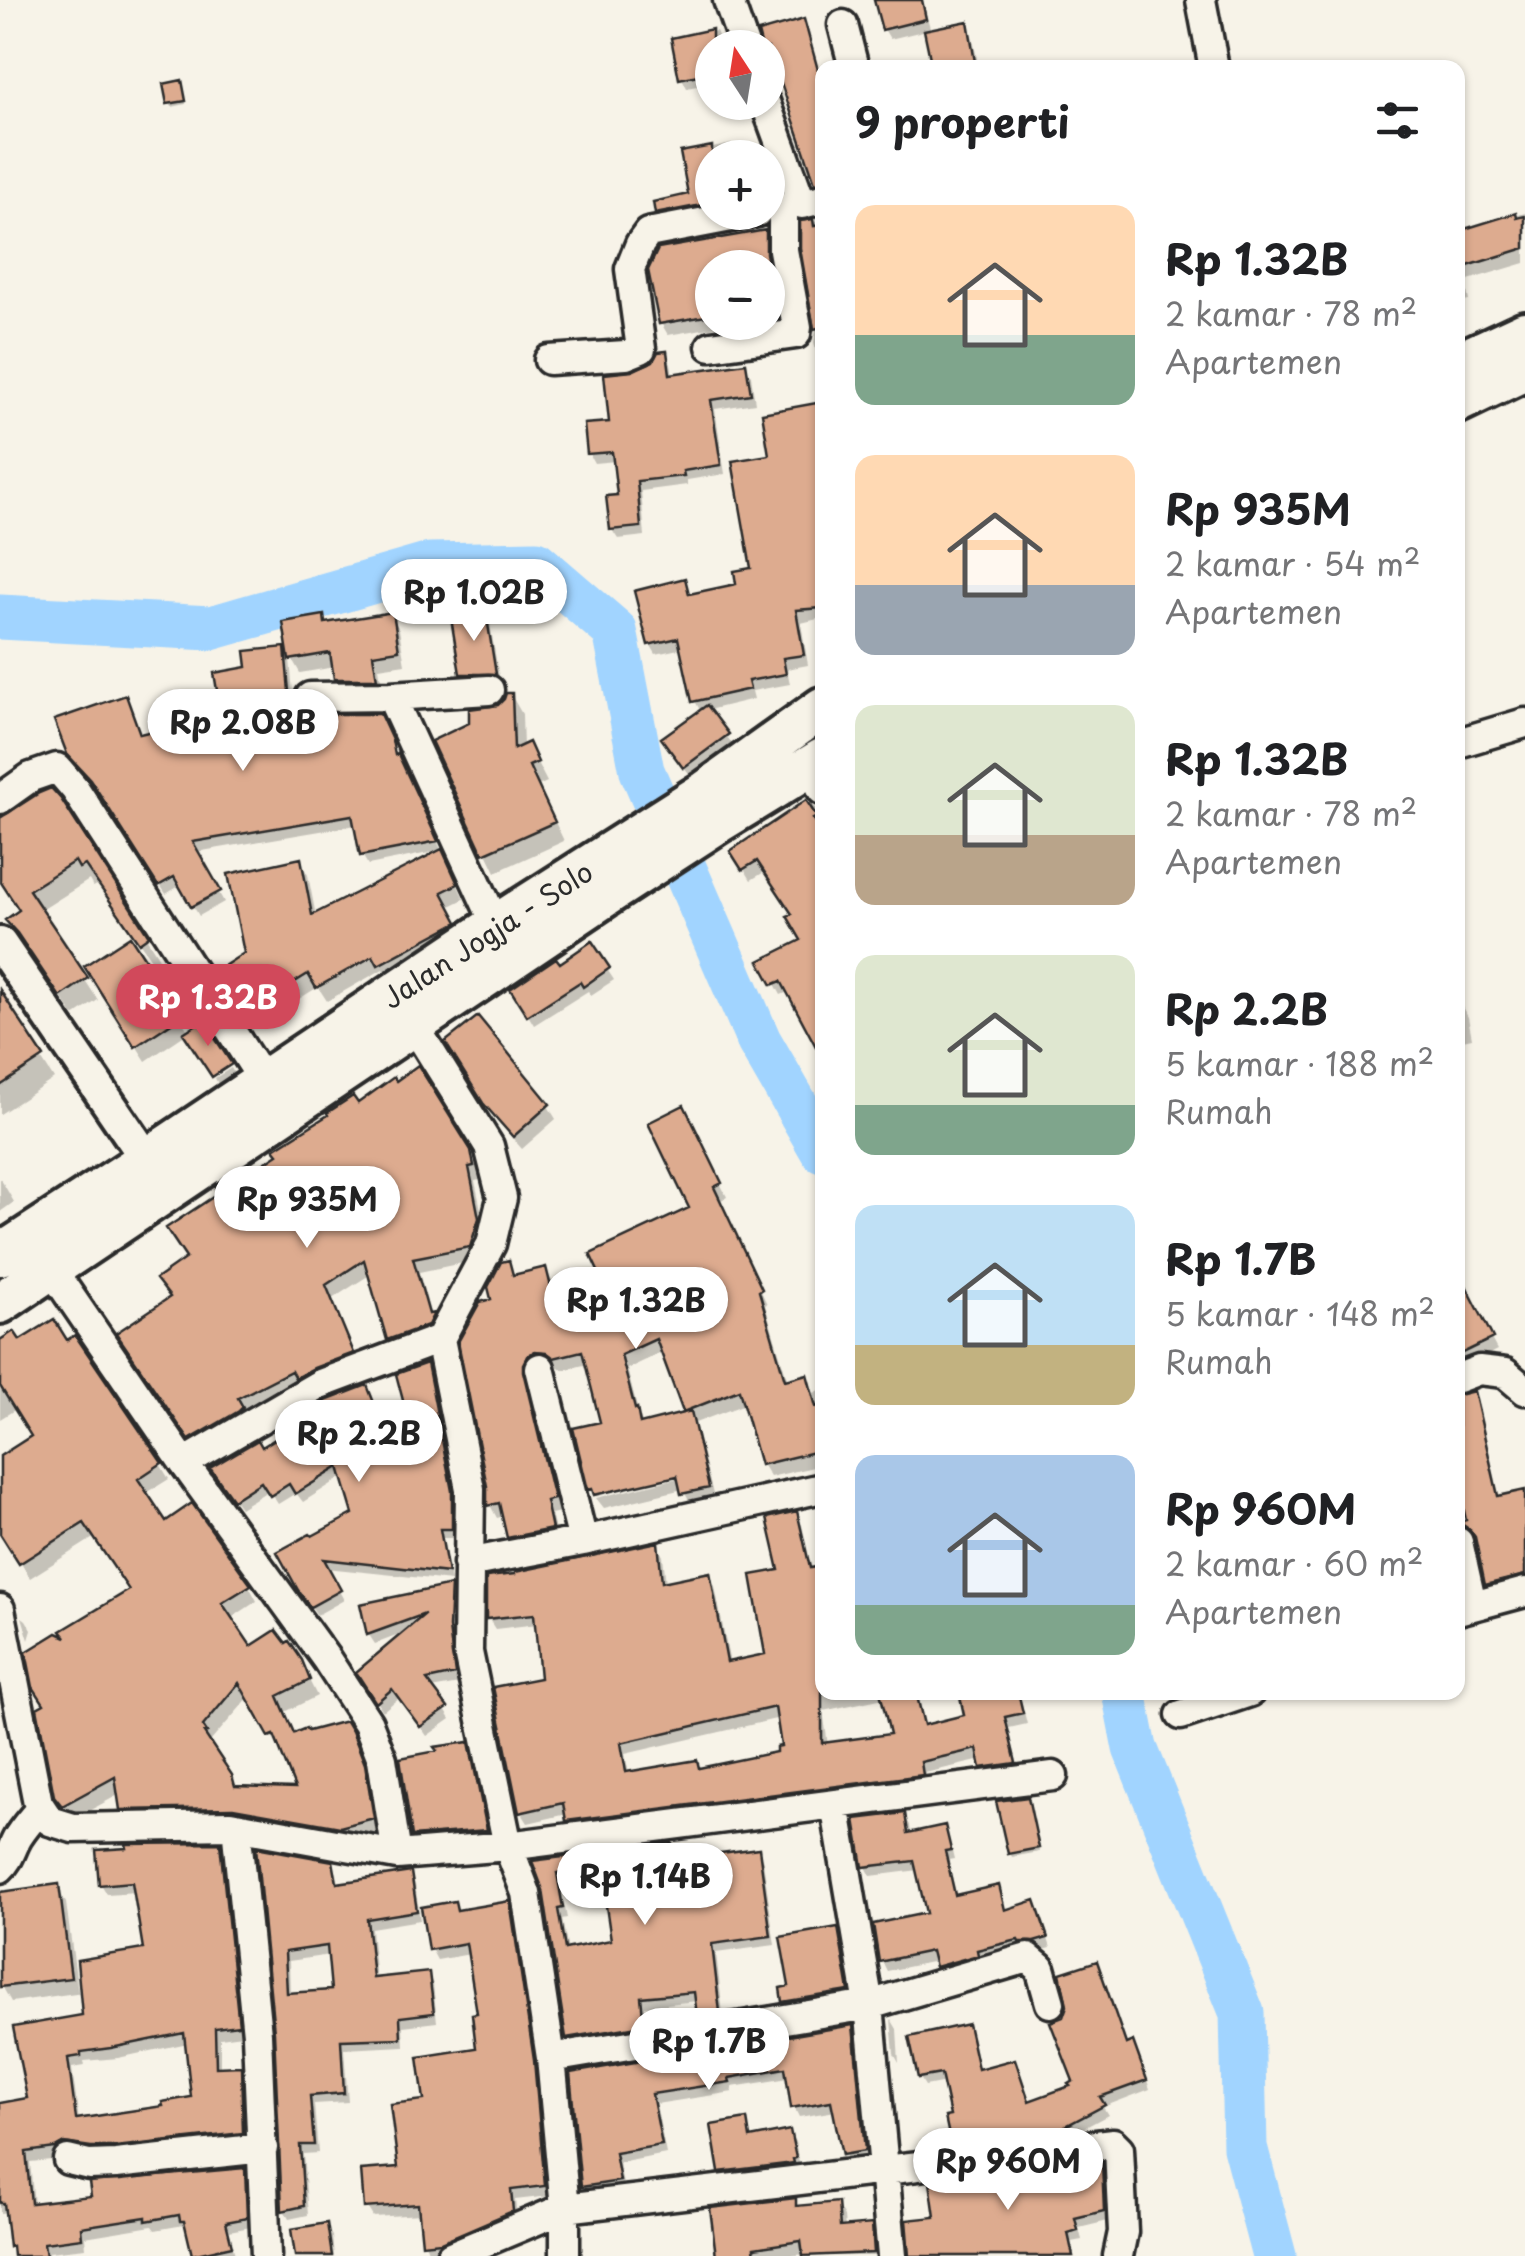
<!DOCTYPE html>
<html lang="id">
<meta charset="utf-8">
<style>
:root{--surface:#fff;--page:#f2f2f2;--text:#202124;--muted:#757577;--accent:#d1495b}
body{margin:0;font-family:"Playpen Sans",sans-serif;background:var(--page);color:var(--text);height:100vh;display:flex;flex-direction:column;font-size:38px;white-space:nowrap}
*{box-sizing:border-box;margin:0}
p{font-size:32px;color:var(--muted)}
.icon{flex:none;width:55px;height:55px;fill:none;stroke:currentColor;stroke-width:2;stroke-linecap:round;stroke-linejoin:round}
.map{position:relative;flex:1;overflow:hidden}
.panel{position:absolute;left:815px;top:60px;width:650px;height:1640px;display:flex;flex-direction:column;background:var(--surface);border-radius:20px;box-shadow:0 2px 8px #0004}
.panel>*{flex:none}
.needle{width:65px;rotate:348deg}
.buttons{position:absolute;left:695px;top:30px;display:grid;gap:20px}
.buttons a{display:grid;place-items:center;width:90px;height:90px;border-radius:50%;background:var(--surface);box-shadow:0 2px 8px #0004;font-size:50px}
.price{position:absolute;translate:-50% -85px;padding:0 22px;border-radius:35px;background:#fff;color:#222;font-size:32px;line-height:65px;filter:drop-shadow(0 2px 5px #0008)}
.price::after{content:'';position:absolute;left:50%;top:60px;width:30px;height:22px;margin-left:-15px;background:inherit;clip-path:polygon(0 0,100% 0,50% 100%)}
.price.active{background:var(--accent);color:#fff}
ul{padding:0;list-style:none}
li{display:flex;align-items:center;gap:30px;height:250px;padding:0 40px}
li span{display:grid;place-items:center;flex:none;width:280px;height:200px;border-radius:20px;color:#555}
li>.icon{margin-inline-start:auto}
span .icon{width:120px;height:120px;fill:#fffc;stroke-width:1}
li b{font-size:42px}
h2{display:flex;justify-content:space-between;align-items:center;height:120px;padding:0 40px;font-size:42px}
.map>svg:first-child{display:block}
</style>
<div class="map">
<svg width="1525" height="2256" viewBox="0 0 1525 2256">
<rect width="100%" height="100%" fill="#f7f3e8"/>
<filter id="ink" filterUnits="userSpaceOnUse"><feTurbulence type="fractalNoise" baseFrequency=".01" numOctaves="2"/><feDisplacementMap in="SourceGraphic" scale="20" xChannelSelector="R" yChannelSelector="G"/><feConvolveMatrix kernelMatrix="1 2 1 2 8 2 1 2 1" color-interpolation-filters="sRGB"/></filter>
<g filter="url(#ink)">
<path fill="#0003" fill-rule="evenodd" d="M888,0h34l9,31 35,-7 6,11 7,33h-45l-7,-38 -37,9 -6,-10z
M803,22l6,10 10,40 3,-1v106l-4,1 -33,-91 -8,2 -6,-11 -3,-16v-14z
M716,31l7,17h-11v35l-25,5 -5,-10 -8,-38z
M183,87l3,17 -14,3 -2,-4z
M732,144l6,14h-26v54l-49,9 -5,-8 33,-17 -8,-42z
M1525,213v50l-60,18 4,20 -11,2v-72v3z
M822,221v161l-8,-40 3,-18 -14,-101z
M764,232l7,12v22l12,64 -50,7 -7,-12 -58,10 -7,-12 -10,-52zM712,268h56v54h-56z
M665,353l6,10 2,13 72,-10 6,9 4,28 -40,6 10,65 -38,6v5l-46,6 4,45 -27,3 -6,-9 8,-33 -4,-36 -22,2 -5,-9 23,-30 21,-50z
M822,405v213l-21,5 7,42 -21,4 3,15 -38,7 2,8 -46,11 25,35 -42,31 -21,-27 31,-37 -6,-11 -12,-53 -27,6 -6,-10 34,-63 7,15 48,-10 15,-16 18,-113 -7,-42z
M391,615l8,14 6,35 -26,4 4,24h-38l-8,-14 -2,-11 -35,6 -8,-14 30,-41 5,7z
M484,615l6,9 10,59 -31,1 -6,-11z
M284,649l6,10 5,57 89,11 80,172 -16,8 16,30 -76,41 -5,-9 -56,32 -9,-14 -59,37 -32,-57 20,-12 53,-94 8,14 8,41 123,-65 -71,14 -6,-10 -6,-30 -160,27 28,50 -25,14 -18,-31 -15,9 -68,-104 -22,-25 -7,-12 61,-45 11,28 83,-21 26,-46z
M511,695l11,19 1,34 5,-3 19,37 -9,4 26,55 -68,31 -62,-129 38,-18 27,-18z
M59,801l100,157 -6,4 -54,-78 -6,3 -4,-7 -49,31 58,89 -24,16 -42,-62 -12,-13 -12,-21 13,-8 -21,-34v-60z
M808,802l10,8 4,-1v243l-32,-61 -9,4 -18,-33 41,-21 -9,-26 -29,-44 -15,9 -17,-28z
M130,940l59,92 -43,29 -50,-78z
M591,945l23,35 -23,15 -3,-4 -54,34 -21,-35 46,-23z
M0,994l54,85 -54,35z
M1462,1007l6,10 4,21 -14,3v-33z
M448,1043l100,63 8,13 -34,30 -28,-32z
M231,1068l4,7 -16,11 -4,-8z
M357,1107l111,44 9,15 3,14 -5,1 11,52 -9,27 -58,12 12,44 9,13 -43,24 -8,-14 -18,-65 -39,25 28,68 -59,16 -57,29 5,10 -50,30 -71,-104 44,-49 16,-40z
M690,1122l37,75 -8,4 48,103 -2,1 23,77 18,-5 8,16 8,-4v76l-52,12 -8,-13 -17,-60 -50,19 20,79 -23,5 -9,-18 -79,19 -8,-10 94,-23 -1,-5 -96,23 -17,-63 27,-6 -15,-60 -25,6 -7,-5 -11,-1 -16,15v8l31,125 -9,2 7,29 -41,7 -8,-13 -5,-21 -7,2 -7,-13 4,-204 14,-38 8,14 29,-7 8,13 4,18 52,-13 84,-79zM663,1352l25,63 -44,11 -4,-7 -13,-50z
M0,1178l14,24 -14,10z
M1458,1277l39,73 -38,19 -1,5z
M0,1343l160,121 9,15 -24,15 20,31 84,61 8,15 -27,18 20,31 50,12 17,34 -32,16 10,23 55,-3 10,17 13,33 8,52 -31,8 -218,-18 -9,-15 -3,-15 -48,26 -15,-25 -10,-89 24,-63 61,-52 -37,-54 -65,41 -30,-49v-70l34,-22 -18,-28 -16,10zM250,1696l30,55 3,-1 16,41 -83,-3 -6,-46z
M426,1366l5,9 26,127 -1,36h-13l8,43 -125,-13 18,32 -27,15 -10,-15 4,-60 45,-24 -12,-40 -41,26 -7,-9 -18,11 -9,-14 -29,18 -22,-30 43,-27 133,5 24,-8z
M1473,1395l6,11 21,92 25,-5v78l-52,-34 -4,-6 -11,3v-137z
M796,1514l6,11 10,45 10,-2v124h95l9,35 41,-10 -6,-25h58l8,32 -18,4 11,46 -30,3 -8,-17 -57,13 3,13 -353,45 -8,-17 -39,9 -7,-11 22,-132 -5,-56 -43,5 -7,-11 169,-73 6,11 3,28 43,-9 6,11 15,78 38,-8 14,-84zM884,1698l9,38 -65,9 -5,-34zM780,1718l4,30 -5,6 -79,16 -71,4 -4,-20z
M450,1587l6,10 -3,43 6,44 -28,5 20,30 -24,17 -27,-39 -17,14 -24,-39 45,-39 -29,11 -6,-9 -6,-29z
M22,1617l4,3 6,10 -3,10z
M467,1745l6,10 18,85 -71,5 -6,-10z
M1029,1804l10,48 -27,5 -2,-4z
M904,1815l6,10 1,10 33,-7 5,10 5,21 -6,1 9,37 40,-9 6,9 3,15 28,-9 6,10 11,35 -108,28 -7,-15 -49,10 -5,-10 47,-47 -10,-44 -48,6 -5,-9z
M219,1845l5,10 19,180 -23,3v32l19,-2 6,10 3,64 -218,20 4,43 60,-7 150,-28 5,10 2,47 -22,4 6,24 -2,1h-38l-11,-31 -29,5 -3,-4 -67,11 1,11 -37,4v4h-32l-5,-10 -4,-34 -8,1v-107l30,-6 55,-83 -2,-25 -72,10 -9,-16 -2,-13v-78l57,-8 9,16 12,89h5l63,-41 -10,-59 -29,2 -6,-10zM188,2043l6,56 -28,9 -87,13 -7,-53 13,-2 -1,-5 34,-3z
M671,1845l7,17 80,-11 5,10 12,84 -59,8 8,69 -19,3 -5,-10 -2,-14 -53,5 3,28 -74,13 -6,-10 -22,-148 -10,-26zM604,1875l10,67 -46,9 -6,-32 5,-1 -7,-35z
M259,1850l73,14 5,9 2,12 71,-10 5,9 5,36 -49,8 5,53 52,-6 5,9 4,38 -34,4 1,20 -60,3 4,53 -34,2 4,49 -15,1 5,61 -19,4 -5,-9 -7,-178zM330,1955l4,38 -44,2 -1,-34z
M454,1904l5,8 49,-8 6,10 24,159 12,123 -35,4 3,22 -76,34h-12l-5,-13 -4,-29 -48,3 -6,-10 33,-38 27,-67 52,-52v-34l-9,-62 -33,6 -6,-11z
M837,1930l8,14 10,61 -62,10 -8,-14z
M1096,1964l5,9 25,73 11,7 13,36 -47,18 5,8 -39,21 -110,17 -5,-9 -1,-27 -7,-35 -21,4 -5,-8 47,-51 5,9 8,35 34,-9 16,41 44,-15 2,-6 -11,-63z
M891,2019l6,10 2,34 -5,-9z
M852,2028l6,10 11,122 -19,4 -5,-10 -9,-43 -37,6 -5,-10 -5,-29 -57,9 1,5 -77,12 10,50 -47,9 5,27 -35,6 -6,-9 -10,-112 153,-21z
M746,2122l7,18 36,-7 6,9 5,26 -73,13 -6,-10z
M1101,2165l5,9 2,47 -29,7 3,12 -11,2 3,14h-164l28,-37z
M794,2201l4,7 39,-3 7,12 1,12 25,-2 7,12 2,17h-74v-2l-17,2h-69z
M326,2226l6,10 2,20h-37z"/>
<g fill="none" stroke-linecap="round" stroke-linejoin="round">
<path stroke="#a1d4ff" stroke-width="45" d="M0,617l211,11 219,-63 106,-2 79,68 27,140 117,270 63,109
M1124,1692l11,56 107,265 3,134 29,109"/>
</g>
<path fill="#ddab8f" stroke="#2b2b2b" stroke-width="2.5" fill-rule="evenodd" d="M874,0h48l4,19 -44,11z
M804,19l14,51 4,-2v114l-7,1 -36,-106 -11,3v-32h-6l-4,-16z
M968,21l8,47h-44l-8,-38z
M712,29v43l-33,7 -8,-41z
M182,80l4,21 -19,3 -4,-20z
M712,146v57l-57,11 -2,-12 35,-8 -8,-42z
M1516,213l1,5 8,-2v32l-67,21v-38z
M813,219l1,7 8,-1v102l-8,2 -14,-81v-27z
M766,230v23l12,66 -10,1v-52h-56v47l-53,9 -11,-54 10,-21z
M667,351l3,23 76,-11 5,31 -40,6 10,65 -38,6 1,5 -47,5 4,46 -31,3 -4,-34 11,-1 -5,-43 -25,2 -3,-30 25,-2 -5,-48 28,-3 21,-10 5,-9z
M822,402v206l-26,2 8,45 -21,3 3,16 -38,7 2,8 -58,13 -14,-64 -30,7 -14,-54 51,-13 4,16 47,-10 -2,-13 17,-3 -19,-107 37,-6 -7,-42z
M393,612l6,38 -26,4 4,25h-43l-4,-26 -41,7 -6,-38 41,-7 1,8z
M486,612l10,62h-36l-9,-56z
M285,647l6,67 11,-1 8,1h70l12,26 3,15 3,-1 40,87 -78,15 -8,-41 -159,27 28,49 -30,16 -17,-30 -16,9 -68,-107 -23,-25 -13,-34 72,-25 14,39 81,-20 -7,-41 33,-6 -2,-16z
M506,693h6l2,56 15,-7 9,20 -9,4 26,56 -72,32 -52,-113 38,-18v-14l29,-4 6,-6z
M707,705l22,29 -46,34 -22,-30z
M51,788l10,11 88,137 -10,7 -54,-78 -6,3 -4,-7 -46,29 59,88 -28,19 -43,-64 -12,-13 14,-10 -19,-29v-63l39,-25z
M806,800l11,17 -4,2 9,16v223l-41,-77 -9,4 -13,-24 42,-21 -14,-24 5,-2 -35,-53 -15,9 -12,-19z
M442,849l16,35 -16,8 16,30 -80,43 -5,-9 -57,32 -8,-14 -60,37 -24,-45 20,-13 -16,-79 73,-16 11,57z
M130,936l52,80 -47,31 -51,-81z
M592,941l18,27 -27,19 -3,-5 -53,34 -17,-27 46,-31 4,5z
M0,990l44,67 -44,29z
M478,1016l72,88 -37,33 -30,-34 -38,-61z
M203,1020l29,44 -20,13 -29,-44z
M418,1065l53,85 3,16 -5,1 10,51 -9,29 -57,11 16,56 5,-1 -6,12 -41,15 -23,-80 -38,25 28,68 -40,15 -19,10 -4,-7 -53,27 5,9 -4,4 -50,29 -73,-107 54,-36 -14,-18 30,-21 -20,-30 112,-74 -4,-5 54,-34 -1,-2 26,-17 5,7 36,-26 2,4z
M684,1105l38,78 -8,4 48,102 -3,2 26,89 22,-6 9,33 6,-2v45l-62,15 -21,-75 -56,22 -27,-73 -35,16 14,54 2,-1 3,16 51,-13 18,77 -28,6 -4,-18 -83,19 -2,-6 -4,1 -15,-62 27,-6 -18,-71 -28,7 -8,-6 -11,-1 -8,5 -4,8v7l31,128 -8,2 6,28 -45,9 -8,-35 -12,3v-20l-29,-144 22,-40 11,-3 -3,-12 13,-25 8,-2 4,15 33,-8 8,32 51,-13 -15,-32 99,-46 -41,-85z
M1458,1270l35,68 -35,17z
M54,1319l13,21 8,-5 87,128 -24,16 28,42 26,-18 59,82 -29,18 29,43 25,-16 10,13 3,-2 13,19 8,20 -32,16 16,37 12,-5 2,3 38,-10 6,10 13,33 9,54 -34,9 -107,-19 -113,2 -5,-33 -53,29 -8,-10 -17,-88 7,-4 -11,-17 -7,-35 31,-19 9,4 -5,-6 68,-41 -45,-67 -65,41 -19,-30v-78l31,-20 -31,-50v-46l14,-9 6,9zM239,1683l30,54 5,-2 21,53 -60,-2 -3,-11 -28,-42 3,-1 -4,-6z
M427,1363l25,128v38h-12l8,44 -124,-14 17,31 -31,17 -12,-17 -21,-38 33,-18 2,2 41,-22 -14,-47 -44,27 -6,-10 -19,12 -9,-14 -28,18 -23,-32 48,-28 4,7 50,-31 -2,-6 18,-10 39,-15 27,68 21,-7 -19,-72z
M1474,1391l24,105 27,-6v85l-40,10 -10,-48 -5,-7 -7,-5 -1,-4 4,-1 -8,-37v-88z
M797,1511l13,57 12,-2v177l68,-9 -10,-42h36l8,33 40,-10 -5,-23h59l5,21 -18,4 11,46 -35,5 -4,-19 -56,13 2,13 -357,46 -3,-18 -44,10 -26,-126 47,-9 -6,-64 -48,5v-42l29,-3v-2l143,-30 4,40 48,-10 17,90 38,-8 -14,-79 28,-5 -12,-52zM775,1707l6,39 -5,1v5l-77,16 -2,-8 -71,12 -5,-29z
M451,1585l-2,43 6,46 -28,6 21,28 -28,19 -28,-38 -16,14 -20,-31 69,-58 -58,21 -7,-31z
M469,1742l18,88 -75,6 -12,-78 37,-7 -3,-4z
M1028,1797l11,51 -31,6 -12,-53z
M905,1813l3,20 37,-8 6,25 -6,1 10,44 44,-10 6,25 30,-10 13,38 -14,4h-15l-1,-2 -41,10 1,5 -43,12 -4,-16 -52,11 -6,-38 53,-11 -12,-52 -51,6 -8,-48z
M220,1843l19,182 -24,3 1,39 25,-1 2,67 -128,14h-24l-27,-4 -9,5 -29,4 5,51 60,-7 -2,-14 156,-14 2,50 -21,4 6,24 -40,9 -8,-34h-4l-1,-6 -33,6v-4l-65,10 1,11 -38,5 2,13h-33l-1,-10 -3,1 -5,-44h-4v-100l27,-5 -14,-71 69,-12 -5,-55 66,-11 -11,-67 -33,3 -3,-35 31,-2 -1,-4zM184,2033l7,64 -29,5 1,4 -87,13 -8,-61 13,-2v-4l30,-4z
M672,1843l3,16 84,-11 12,88 -59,8 8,68 -23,4 -3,-24 -53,5 3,28 -78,13 -23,-148 -11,-29zM600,1865l11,75 -46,9 -7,-40 5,-1 -6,-35z
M256,1847l77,14 4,22 74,-11 6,39 -50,8 6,59 56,-6 5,41 -34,4 1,21 -60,2 3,53 -34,3 4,49h-14l4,61 -22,5 -8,-179zM327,1946l4,44 -44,3 -2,-41z
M59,1884l12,94 -71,9v-95z
M455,1901l2,9 53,-9 24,159 11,126 -34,4 2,21 -72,31 -19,2 -4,-40 -54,4 -3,-38 37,-3 -8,-63 34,-4 -6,-43 58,-9 -4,-34 5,-1 -11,-70 -38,7 -7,-43z
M838,1927l11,64 -67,11 -2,-14 9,-2 -9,-49z
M1097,1961l29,83 7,-3 14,39 -47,17 5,8 -39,21 1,5 -116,14 -6,-28 5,-1 -9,-42 -23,4 -9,-41 59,-13 10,45 37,-10 14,42 41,-15 -2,-2 5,-3 -23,-59 13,-5 4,-11 -7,-33z
M853,2025l12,126 -23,4 -11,-54 -40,7 -6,-40 -56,10 1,4 -78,12 10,51 -47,8 5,28 -39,6 -11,-114 155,-26v5l58,-10v-5z
M747,2119l3,19 40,-8 6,28 -3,1 1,4 -75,9 -8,-47z
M1102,2162l2,49 -29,7 3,12 -10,3 5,23h-164l-3,-36 29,-3 -5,-35z
M796,2198v8l42,-4 2,25 32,-3 2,29 -71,3 -2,-15 -47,7 1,8h-39l-6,-48z
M327,2223l5,33h-37l-4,-27z"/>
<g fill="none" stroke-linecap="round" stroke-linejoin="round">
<defs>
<path id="minor" d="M728,0l17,48
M1201,0l13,68
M843,25l11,43
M765,102l37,102 20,-5
M711,346l85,-12 1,-7 -14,-77v-42
M549,360l77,-5 15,-6 -11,-80 10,-25 8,-11 109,-21
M391,696l105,229
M310,697l81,-1 98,-6
M1458,743l67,-20
M812,767l10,23
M0,799l31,-22 26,-9 18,21 189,293
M413,1024l76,122 13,52 -11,46 -51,95 30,150 -2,163 40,194 18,47 25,165 14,150v48
M52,1270l132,193 143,197 41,63 14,36 15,96 111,-9 545,-70
M540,1368l43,173
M1458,1378l21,-8 26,3 20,17
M184,1463l136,-79 120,-45
M1458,1542l14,63
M468,1563l115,-22 239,-53
M0,1609l38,194 12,18 23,7 157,-3 167,30
M1458,1610l67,-18
M1181,1715l69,-23
M835,1804l34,201 23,251
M236,1826l21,208 9,222
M0,1868c10,-9 11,-19 18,-31 7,-11 15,-20 23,-29
M551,2058l318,-53 159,-47 12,10 10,35
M68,2160l21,5 27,-1 147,-16
M451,2256l114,-48 548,-65 6,6 4,83 -5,24"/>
<path id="major" d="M0,944l161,236"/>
<path id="highway" d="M1458,363l67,-31
M1458,402l67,-32
M0,1255l146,-95 350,-235 210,-134 116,-83
M0,1303l613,-412 106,-69 103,-63"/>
</defs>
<use href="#minor" stroke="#2b2b2b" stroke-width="35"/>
<use href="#major" stroke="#2b2b2b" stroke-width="40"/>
<use href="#highway" stroke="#2b2b2b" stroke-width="48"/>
<use href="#minor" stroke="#f7f3e8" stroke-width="28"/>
<use href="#major" stroke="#f7f3e8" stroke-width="32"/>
<use href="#highway" stroke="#f7f3e8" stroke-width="40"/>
</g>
</g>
<g text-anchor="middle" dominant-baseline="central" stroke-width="9" stroke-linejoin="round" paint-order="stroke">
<g font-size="28" fill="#2b2b2b" stroke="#f7f3e8">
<text transform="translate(487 934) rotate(-33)">Jalan Jogja - Solo</text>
</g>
</g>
</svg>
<div class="buttons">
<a><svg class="needle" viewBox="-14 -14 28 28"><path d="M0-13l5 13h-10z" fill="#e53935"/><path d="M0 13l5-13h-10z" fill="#757577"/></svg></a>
<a>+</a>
<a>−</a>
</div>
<b class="price" style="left:474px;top:644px">Rp 1.02B</b>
<b class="price" style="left:243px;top:774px">Rp 2.08B</b>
<b class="price active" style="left:208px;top:1049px">Rp 1.32B</b>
<b class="price" style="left:307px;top:1251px">Rp 935M</b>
<b class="price" style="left:636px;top:1352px">Rp 1.32B</b>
<b class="price" style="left:359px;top:1485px">Rp 2.2B</b>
<b class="price" style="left:645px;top:1928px">Rp 1.14B</b>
<b class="price" style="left:709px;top:2093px">Rp 1.7B</b>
<b class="price" style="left:1008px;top:2213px">Rp 960M</b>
<section class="panel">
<h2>9 properti<svg class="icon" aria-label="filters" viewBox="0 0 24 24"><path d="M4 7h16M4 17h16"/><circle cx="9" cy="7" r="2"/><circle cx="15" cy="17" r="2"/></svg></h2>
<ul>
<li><span style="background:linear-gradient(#ffd9b3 65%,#7fa58c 0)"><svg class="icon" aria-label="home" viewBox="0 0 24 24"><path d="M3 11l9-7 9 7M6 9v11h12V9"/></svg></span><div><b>Rp 1.32B</b><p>2 kamar · 78 m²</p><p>Apartemen</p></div></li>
<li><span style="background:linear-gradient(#ffd9b3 65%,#9aa5b1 0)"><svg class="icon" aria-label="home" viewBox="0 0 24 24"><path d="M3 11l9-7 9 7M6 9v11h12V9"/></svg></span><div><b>Rp 935M</b><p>2 kamar · 54 m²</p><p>Apartemen</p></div></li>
<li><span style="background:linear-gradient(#dfe7d0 65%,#b9a48a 0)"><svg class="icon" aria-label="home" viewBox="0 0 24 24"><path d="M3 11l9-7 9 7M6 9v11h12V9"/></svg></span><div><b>Rp 1.32B</b><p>2 kamar · 78 m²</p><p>Apartemen</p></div></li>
<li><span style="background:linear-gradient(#dfe7d0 75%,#7fa58c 0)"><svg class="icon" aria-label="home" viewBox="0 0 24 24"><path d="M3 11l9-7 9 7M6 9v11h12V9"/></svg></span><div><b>Rp 2.2B</b><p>5 kamar · 188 m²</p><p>Rumah</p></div></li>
<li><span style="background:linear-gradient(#bfe0f5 70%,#c2b280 0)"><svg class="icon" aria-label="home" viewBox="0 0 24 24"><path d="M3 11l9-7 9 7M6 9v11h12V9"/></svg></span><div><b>Rp 1.7B</b><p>5 kamar · 148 m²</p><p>Rumah</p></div></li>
<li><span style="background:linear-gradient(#a9c7e8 75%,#7fa58c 0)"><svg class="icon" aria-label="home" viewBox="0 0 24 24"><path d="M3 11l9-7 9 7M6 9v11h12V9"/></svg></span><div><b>Rp 960M</b><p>2 kamar · 60 m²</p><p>Apartemen</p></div></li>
</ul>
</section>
</div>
